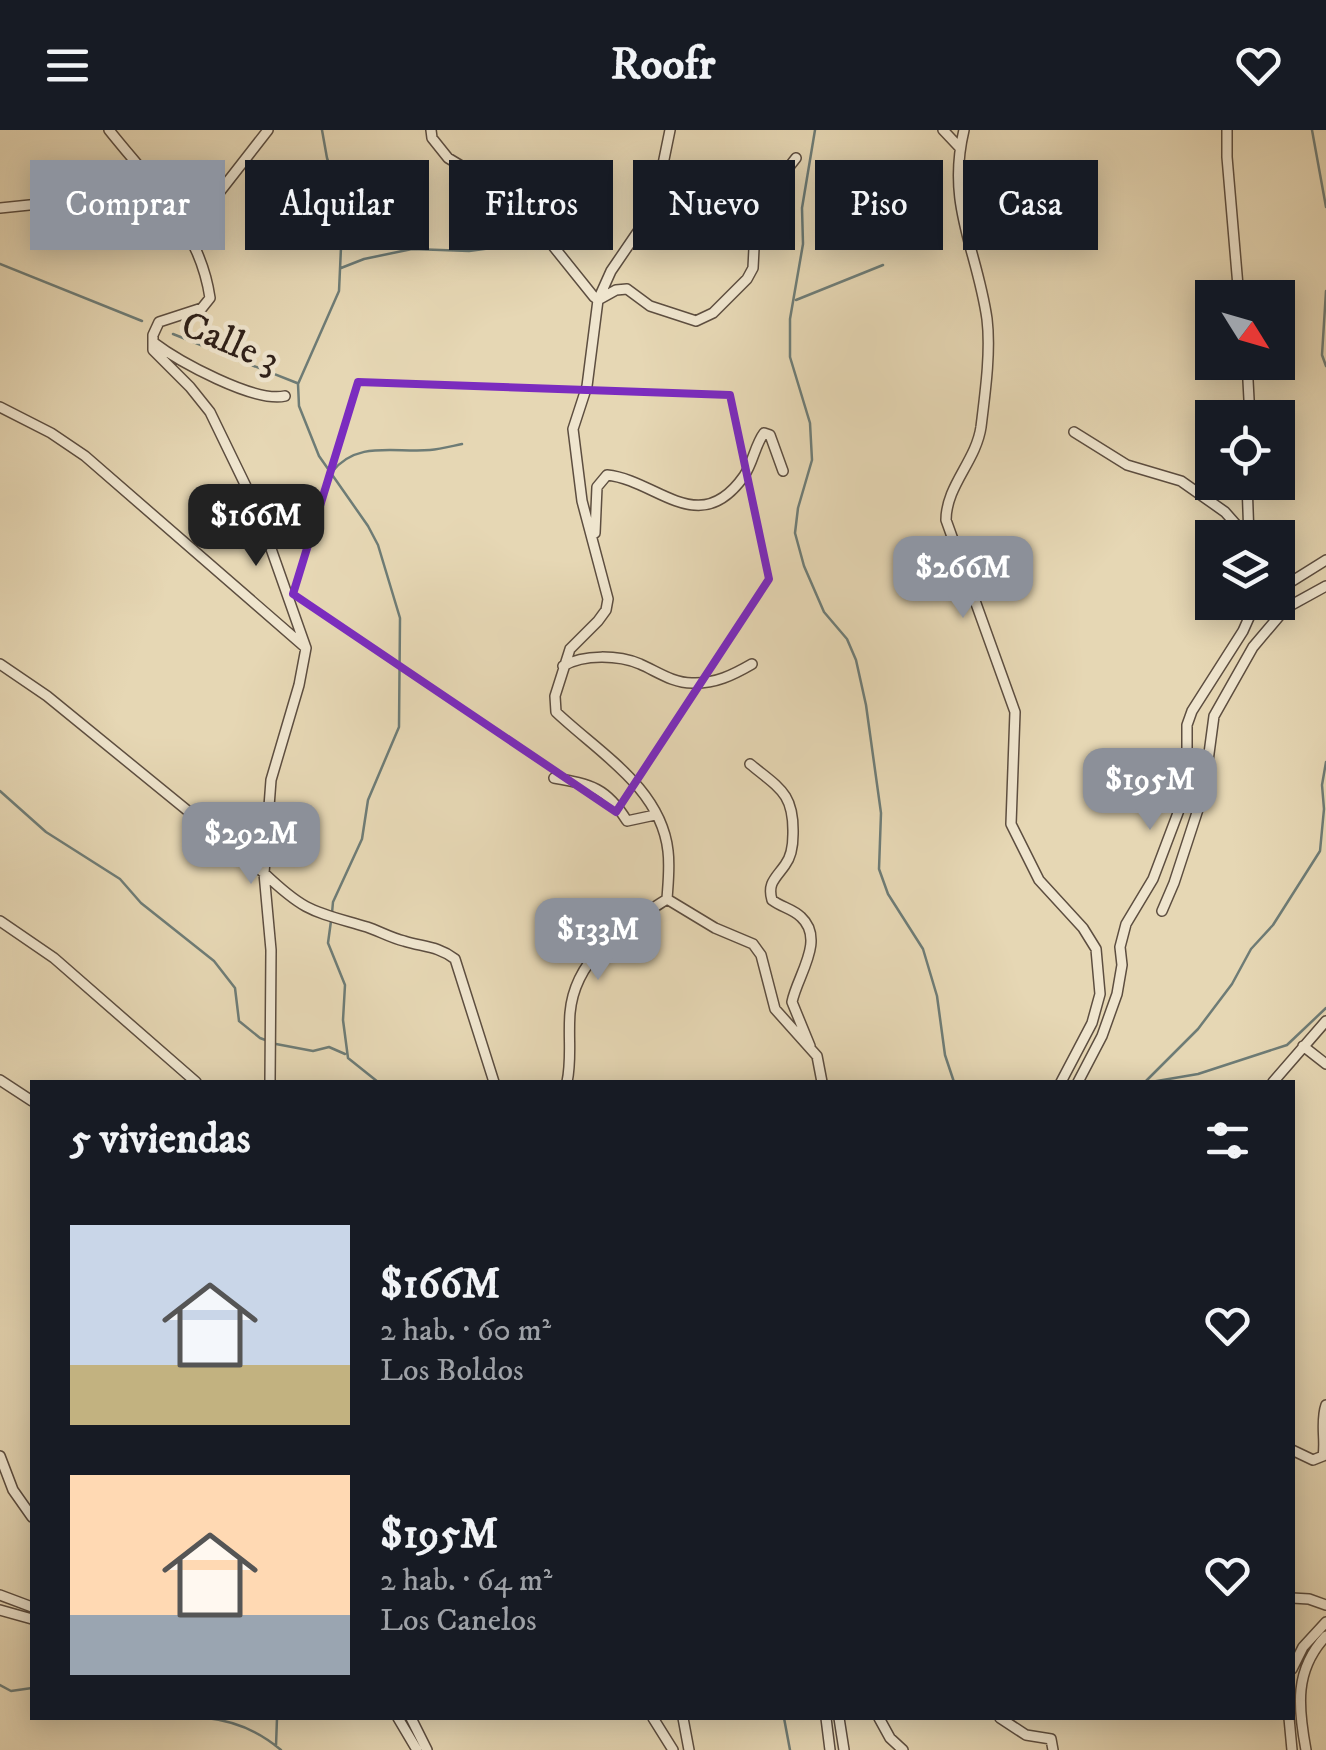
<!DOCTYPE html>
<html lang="es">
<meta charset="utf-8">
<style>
:root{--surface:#171b24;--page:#242831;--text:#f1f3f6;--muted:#9ea1a6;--accent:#8c9099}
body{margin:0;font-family:"IM FELL DW Pica",serif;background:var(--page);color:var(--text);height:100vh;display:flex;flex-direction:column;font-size:38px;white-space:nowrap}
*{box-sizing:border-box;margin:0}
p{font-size:32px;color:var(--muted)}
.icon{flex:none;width:55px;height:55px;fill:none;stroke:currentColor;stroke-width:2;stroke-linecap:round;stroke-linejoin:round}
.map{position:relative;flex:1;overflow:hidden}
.details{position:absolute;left:30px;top:950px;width:1265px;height:640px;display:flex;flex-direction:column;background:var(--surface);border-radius:0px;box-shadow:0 5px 25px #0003}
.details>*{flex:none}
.hud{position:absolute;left:30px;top:30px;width:1268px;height:90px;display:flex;gap:20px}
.needle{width:65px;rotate:127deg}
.fabs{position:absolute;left:1195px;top:150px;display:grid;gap:20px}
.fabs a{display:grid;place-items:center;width:100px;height:100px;border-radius:0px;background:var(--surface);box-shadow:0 5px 25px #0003;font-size:50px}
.price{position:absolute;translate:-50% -85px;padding:0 22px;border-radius:20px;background:var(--accent);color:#fff;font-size:32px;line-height:65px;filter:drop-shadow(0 2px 5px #0008)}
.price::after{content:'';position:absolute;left:50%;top:60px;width:30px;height:22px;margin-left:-15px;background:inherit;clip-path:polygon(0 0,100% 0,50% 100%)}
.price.current{background:#222;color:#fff}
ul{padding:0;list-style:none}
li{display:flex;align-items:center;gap:30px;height:250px;padding:0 40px}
li span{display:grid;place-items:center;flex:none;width:280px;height:200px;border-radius:0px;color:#555}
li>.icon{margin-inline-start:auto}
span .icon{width:120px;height:120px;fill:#fffc;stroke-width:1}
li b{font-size:42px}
h2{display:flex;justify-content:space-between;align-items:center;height:120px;padding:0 40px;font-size:42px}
.pill{padding:0 35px;border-radius:0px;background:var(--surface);box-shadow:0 5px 25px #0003;font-size:35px;line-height:90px}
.pill.current{background:var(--accent);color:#fff}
header{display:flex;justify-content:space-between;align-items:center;height:130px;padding:0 40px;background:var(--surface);font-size:45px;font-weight:700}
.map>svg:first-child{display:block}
</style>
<header><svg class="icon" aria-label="menu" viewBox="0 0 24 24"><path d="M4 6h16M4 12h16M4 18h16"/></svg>Roofr<svg class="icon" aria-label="heart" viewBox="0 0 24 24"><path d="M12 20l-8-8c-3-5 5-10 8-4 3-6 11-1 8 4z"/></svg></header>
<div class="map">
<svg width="1326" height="1620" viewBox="0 0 1326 1620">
<rect width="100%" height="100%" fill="#e6d7b4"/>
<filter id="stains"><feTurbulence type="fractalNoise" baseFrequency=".002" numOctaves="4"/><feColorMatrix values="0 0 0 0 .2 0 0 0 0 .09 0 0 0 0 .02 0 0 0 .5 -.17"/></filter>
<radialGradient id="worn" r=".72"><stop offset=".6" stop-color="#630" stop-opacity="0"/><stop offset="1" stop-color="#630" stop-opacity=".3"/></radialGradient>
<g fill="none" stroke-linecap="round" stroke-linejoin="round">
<path stroke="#6e7c76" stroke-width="2.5" d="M322,0l5,28 16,46 -4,87 -41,93 1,22 20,50 49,70 10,19 22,73 -1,109 -31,73 -6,39 -29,63 -1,11
M815,0l-13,78 1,36 -13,75v38l20,66 2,37 -14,48 -3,25 9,33 20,46 23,27 9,21 10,45 15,108 -2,56 9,25 35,55 14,47 8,59 9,27
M1312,0l14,77
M0,134l142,57
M341,138l23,-9 48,-10 57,2 30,-4
M1326,161l-4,64 4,11
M796,170l87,-35
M173,204l124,49
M332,342c25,-32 63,-19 98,-22 11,-1 22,-4 32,-6
M0,661l46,41 74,47 21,24 73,58 21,27 4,33 21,17 8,3
M331,791l-3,22 17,42 -2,35 5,38 30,24
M276,914l37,7 16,-4 16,7
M1145,952l53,-53 34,-45 19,-35 22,-24 47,-74 4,-42 -2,-24 4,-23
M1151,952l47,-8 89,-29 39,-37
M0,1555l11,6 21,-3
M207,1588c28,3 53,14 74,32
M784,1588l6,32
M276,1616l1,-28"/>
<defs>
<path id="street" d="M109,0c42,53 91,98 101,168l-8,10 -43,14 -6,13v15l37,37 20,25 47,97 49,139 -7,37 -28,95 -7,93 7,77 -1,132
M431,0l1,8 16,20 40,24 49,44 57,71 4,3 18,-10 11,-1 23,17 46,15 17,-8 34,-34 6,-11 3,-59 40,-51
M943,0l17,18
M964,0c-18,75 13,119 23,189 4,33 -2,75 -6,108 -5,34 -35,59 -35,93l69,192 -4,112 28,56 44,48 13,21 4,45 -8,29 -31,59
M1227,0v27l12,141
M0,78l107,-11 50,-10
M195,112l9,-30 64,-82
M153,212c25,19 101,61 132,54
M1247,232l3,56
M0,277l51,26 34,23 221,192
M1074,302l53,33 54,16 44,31 23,26
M1247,352l2,56
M595,403l2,-46 10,-12c50,5 92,65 137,1 9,-13 11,-31 20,-43l6,2 13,36
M1278,460l48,-30
M0,534l47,32 217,177c42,40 49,38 103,54 12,4 24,11 37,14 19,6 34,5 51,18l39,123
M563,536c21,-12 55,-11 77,-2 18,8 33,19 52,19 23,1 41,-8 60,-19
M750,634c29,24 44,29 43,70 0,11 -1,22 -8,31 -9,13 -18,18 -13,35 9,7 21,9 29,17 25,23 -4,59 -9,85l18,44
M554,648c37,6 53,10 73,43l28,-6
M667,769c1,-15 3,-32 1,-48 -7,-63 -70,-99 -112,-139l-1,-16 15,-47 28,-28 8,-11 2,-11 -26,-98 -9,-72 14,-43 11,-86 13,-29 43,-63 16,-78
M667,769l48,29 38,16 8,11 14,54 42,47 5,26
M1162,781l12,-28 30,-92 10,-75 39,-69 33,-39 40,-22
M0,791l54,37 142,124
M1303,916l23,18
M0,950l32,21
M567,952c5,-23 1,-45 3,-69 5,-57 54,-86 97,-114
M1078,952l24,-46 15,-42 5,-29 -2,-18 6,-23 27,-45 34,-90v-64l5,-14 51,-80 13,-29
M1273,952l53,-61
M1292,1320l21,10 10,-4c3,-15 -3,-34 3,-51
M0,1326l13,34 19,27
M0,1465l32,12
M1292,1468l17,1 17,6
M0,1480l32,9
M1292,1539l11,-22 23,-25
M398,1588l19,32
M411,1588l16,32
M653,1588l20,32
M683,1588l6,32
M826,1588l4,32
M839,1588l5,32
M879,1588l11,20 13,12
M1000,1588l26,17 25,4 2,11
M1289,1588l3,32
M1306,1620c-8,-43 -12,-80 20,-114"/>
</defs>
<use href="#street" stroke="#5d4e40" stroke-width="12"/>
<use href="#street" stroke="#efe5ce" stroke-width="9"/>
</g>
<path fill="none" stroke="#7b2cbf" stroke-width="8" stroke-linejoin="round" d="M358,252l372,13 39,184 -153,233 -323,-218z"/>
<g text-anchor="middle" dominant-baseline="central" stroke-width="9" stroke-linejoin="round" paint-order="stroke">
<g font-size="38" fill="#2f211a" stroke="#efe5ce">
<text transform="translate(230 213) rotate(23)">Calle 3</text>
</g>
</g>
<rect width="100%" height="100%" filter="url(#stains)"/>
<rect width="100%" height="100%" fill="url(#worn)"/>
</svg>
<div class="fabs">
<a><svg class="needle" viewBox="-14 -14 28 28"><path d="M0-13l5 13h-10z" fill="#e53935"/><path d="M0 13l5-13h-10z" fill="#9ea1a6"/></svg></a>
<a><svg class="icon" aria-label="locate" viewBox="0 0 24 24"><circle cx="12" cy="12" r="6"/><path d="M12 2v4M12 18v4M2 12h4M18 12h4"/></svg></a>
<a><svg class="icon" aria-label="layers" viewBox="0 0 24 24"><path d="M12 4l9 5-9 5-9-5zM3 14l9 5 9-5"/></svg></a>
</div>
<b class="price current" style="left:256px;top:439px">$166M</b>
<b class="price" style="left:963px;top:491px">$266M</b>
<b class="price" style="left:1150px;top:703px">$195M</b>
<b class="price" style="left:251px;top:757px">$292M</b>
<b class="price" style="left:598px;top:853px">$133M</b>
<div class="hud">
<a class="pill current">Comprar</a>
<a class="pill">Alquilar</a>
<a class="pill">Filtros</a>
<a class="pill">Nuevo</a>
<a class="pill">Piso</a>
<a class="pill">Casa</a>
</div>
<section class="details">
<h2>5 viviendas<svg class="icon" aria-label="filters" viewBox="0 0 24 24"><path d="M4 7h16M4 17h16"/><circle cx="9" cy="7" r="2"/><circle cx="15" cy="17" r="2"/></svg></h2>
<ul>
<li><span style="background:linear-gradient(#c9d6e8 70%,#c2b280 0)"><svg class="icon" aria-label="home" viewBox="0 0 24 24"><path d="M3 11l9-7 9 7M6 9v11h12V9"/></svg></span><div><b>$166M</b><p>2 hab. · 60 m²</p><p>Los Boldos</p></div><svg class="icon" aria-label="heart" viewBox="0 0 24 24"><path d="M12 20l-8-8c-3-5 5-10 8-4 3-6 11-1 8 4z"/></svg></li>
<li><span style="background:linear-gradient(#ffd9b3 70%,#9aa5b1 0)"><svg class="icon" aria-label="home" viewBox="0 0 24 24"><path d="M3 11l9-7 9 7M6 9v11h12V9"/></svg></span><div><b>$195M</b><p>2 hab. · 64 m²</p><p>Los Canelos</p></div><svg class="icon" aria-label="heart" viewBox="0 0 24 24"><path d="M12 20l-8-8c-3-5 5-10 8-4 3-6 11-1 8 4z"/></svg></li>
</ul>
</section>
</div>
